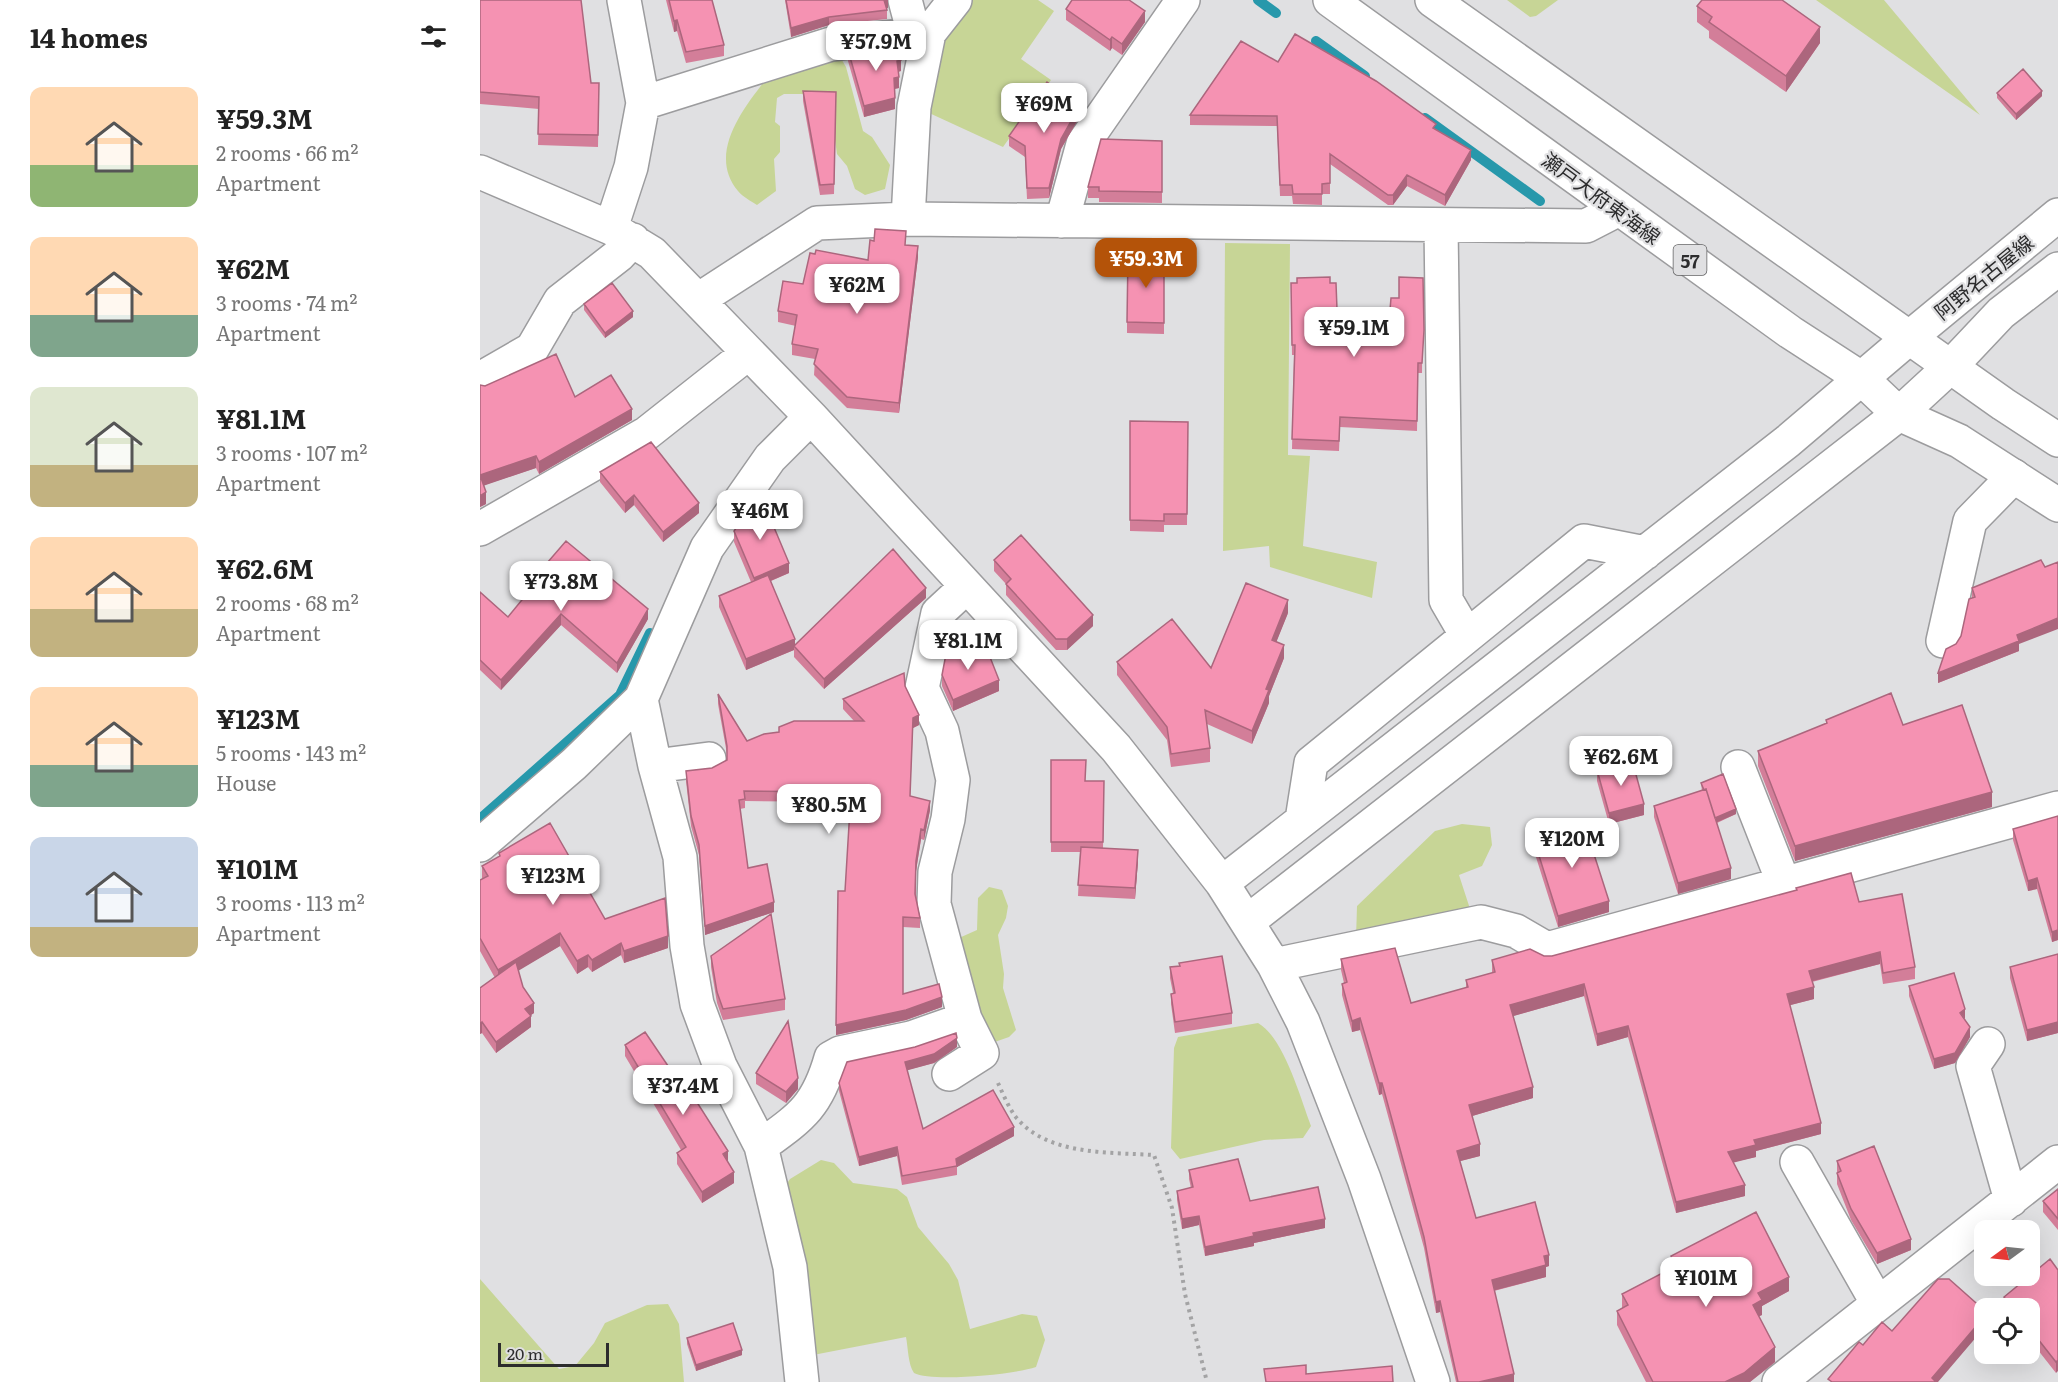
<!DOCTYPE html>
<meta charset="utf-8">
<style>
:root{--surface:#fff;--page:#f6f6f6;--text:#222;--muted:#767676;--accent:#b45309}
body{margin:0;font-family:Literata,"Noto Sans JP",serif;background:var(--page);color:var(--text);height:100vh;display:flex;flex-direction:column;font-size:22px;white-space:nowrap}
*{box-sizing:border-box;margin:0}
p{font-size:20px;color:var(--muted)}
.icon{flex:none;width:33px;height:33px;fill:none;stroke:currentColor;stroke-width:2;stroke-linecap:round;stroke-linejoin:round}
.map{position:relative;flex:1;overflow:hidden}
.side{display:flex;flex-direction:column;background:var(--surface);width:480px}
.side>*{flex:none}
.needle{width:39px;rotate:255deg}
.tools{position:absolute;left:1494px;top:1220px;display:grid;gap:12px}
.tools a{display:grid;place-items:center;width:66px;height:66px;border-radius:12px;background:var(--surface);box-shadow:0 6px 24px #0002;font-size:30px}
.scale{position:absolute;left:18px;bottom:15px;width:111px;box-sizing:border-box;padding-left:6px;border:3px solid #2c2c2d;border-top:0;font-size:16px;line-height:21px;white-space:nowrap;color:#2c2c2d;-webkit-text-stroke:4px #e0e0e2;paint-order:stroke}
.price{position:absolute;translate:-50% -51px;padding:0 14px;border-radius:12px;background:#fff;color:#222;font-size:20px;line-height:39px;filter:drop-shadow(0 2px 3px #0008)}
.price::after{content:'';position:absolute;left:50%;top:36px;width:18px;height:14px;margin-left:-9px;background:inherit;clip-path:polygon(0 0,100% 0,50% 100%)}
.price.current{background:var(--accent);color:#fff}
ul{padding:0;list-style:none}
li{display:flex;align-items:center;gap:18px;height:150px;padding:0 30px}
li span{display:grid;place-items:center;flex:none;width:168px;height:120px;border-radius:12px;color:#555}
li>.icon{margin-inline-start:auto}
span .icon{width:72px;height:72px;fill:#fffc;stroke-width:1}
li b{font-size:26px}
h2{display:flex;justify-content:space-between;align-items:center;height:72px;padding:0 30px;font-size:26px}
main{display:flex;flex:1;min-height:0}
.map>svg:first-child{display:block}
</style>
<main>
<section class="side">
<h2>14 homes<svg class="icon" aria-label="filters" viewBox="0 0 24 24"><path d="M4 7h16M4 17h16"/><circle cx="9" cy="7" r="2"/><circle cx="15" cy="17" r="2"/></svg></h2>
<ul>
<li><span style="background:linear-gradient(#ffd9b3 65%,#8fb573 0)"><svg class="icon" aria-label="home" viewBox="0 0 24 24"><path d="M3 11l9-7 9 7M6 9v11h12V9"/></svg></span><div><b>¥59.3M</b><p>2 rooms · 66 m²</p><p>Apartment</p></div></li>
<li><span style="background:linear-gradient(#ffd9b3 65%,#7fa58c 0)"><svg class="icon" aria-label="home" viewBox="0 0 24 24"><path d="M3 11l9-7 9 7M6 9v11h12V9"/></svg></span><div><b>¥62M</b><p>3 rooms · 74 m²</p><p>Apartment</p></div></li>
<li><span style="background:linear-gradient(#dfe7d0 65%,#c2b280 0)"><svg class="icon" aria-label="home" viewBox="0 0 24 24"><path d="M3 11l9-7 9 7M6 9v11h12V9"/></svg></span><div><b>¥81.1M</b><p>3 rooms · 107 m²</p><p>Apartment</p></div></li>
<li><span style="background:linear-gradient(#ffd9b3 60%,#c2b280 0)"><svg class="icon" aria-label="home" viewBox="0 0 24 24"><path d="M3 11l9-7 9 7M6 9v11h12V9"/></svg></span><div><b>¥62.6M</b><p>2 rooms · 68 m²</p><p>Apartment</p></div></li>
<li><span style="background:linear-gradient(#ffd9b3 65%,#7fa58c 0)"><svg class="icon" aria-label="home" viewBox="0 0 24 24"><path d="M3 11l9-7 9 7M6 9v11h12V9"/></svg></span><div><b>¥123M</b><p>5 rooms · 143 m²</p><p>House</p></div></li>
<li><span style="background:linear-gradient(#c9d6e8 75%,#c2b280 0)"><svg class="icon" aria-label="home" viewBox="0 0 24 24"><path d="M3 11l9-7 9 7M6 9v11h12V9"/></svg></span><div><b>¥101M</b><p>3 rooms · 113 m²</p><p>Apartment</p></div></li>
</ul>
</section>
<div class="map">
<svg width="1578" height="1382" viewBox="0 0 1578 1382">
<rect width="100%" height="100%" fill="#e0e0e2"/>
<path fill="#c7d596" d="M492,0h66l16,11 -33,48 30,21 -48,67 -76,-35 9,-53 10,-25z
M1027,0h51l-22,16 -6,1z
M1336,0h68l96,115z
M359,55l7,12 17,64 9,6 18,28 -5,24 -20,6 -10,-6 -8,-23 -10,-12 -4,-28 -16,-32h-33l-7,4 -2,24 5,4v26l-6,7 2,32 -19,14c-6,-4 -14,-8 -19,-14 -33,-39 10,-89 34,-119z
M745,243l65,1 -2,211 22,1 -7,90 74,16 -5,36 -102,-31 -1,-21 -46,5z
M982,824l28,3 2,18 -10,21 -23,9 13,40 -116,24 1,-33 78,-75z
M509,887l13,3 6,16 -2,12 -8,17 6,39 -1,14 13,42 -7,7 -20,7 -30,-106 18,-8 1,-32z
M778,1023c26,15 42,74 53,103l-8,12 -39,2 -84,19 -9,-11 3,-100 4,-11z
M341,1160l13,3 19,20 44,6 10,8 11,30 31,37 9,16 12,49 52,-15 15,2 8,24 -9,27c-24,8 -105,15 -122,6 -6,-8 -6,-26 -8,-36l-98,19 -25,-167 7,-10z
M0,1279l79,90 16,-3 19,-23 11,-20 42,-18 21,-1 11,20 5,58h-204z"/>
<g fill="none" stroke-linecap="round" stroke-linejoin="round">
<path stroke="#2798ab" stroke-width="10" d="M778,0l18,13
M836,41l49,35
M945,118l115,83
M0,819l140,-124 30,-62"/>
<defs>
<path id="minor" d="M425,0l9,34
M163,103l188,-59 98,-11
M0,172l131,56 41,25 159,164 305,331 106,135 52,82 29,57 61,157 69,203
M428,219l6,-112 15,-74 26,-33
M582,221l21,-77 100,-144
M961,225l5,375 21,36
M131,228l20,-61 12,-64 -19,-103
M218,300l119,-77 91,-4 678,7 33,-17
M0,379l52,-30 28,-48 59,-46 14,-15
M0,529l167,-96 100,-79
M1463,641l27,-120 44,-45
M161,699l14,67 25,91 7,89 10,58 23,62 41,80 29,121 12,115
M175,766l54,-7
M1258,767l46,117
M822,820l9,-57 273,-222 61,12
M0,845l94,-81 67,-65 66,-151 63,-90 41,-41
M742,883l566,-442 121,-103
M767,922l652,-508 51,-47
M794,965l207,-43 35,9 31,18 511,-141
M1508,1044l-15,22 38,134
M469,1074l33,-21 -17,-34 -31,-115 1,-32 13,-53 5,-39 -11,-49 -20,-43 16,-75 28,-26
M281,1146c40,-29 56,-39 70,-88l9,-5 71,-15 54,-19
M1317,1162l81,142
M1299,1382l279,-220"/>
<path id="major" d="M850,0l460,332 71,46 38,36 60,27 99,64
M952,0l571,404 55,36
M1429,338l149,-123
M1470,367l51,-54 57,-44"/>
</defs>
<use href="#minor" stroke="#9c9c9e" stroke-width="36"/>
<use href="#major" stroke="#9c9c9e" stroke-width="36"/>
<path stroke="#a3a3a4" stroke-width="4" stroke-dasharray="3 4.5" stroke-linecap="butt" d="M518,1083c5,11 10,23 17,33 31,40 94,36 139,39l18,53 13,86 22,88"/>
<use href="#minor" stroke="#fff" stroke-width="33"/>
<use href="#major" stroke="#fff" stroke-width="33"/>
</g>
<path fill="#d37e99" d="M0,0l111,83h8l-1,64 -60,-2 1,-36 -59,-5z
M186,0h46l12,45v11l-38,7 -9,-32 -3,1z
M305,0h103v8h-1v11l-58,6 -38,12z
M1217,6l123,37 -34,49 -77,-54v-7l-12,-9z
M586,9l79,13 -23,33 -10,-7 -2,3 -44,-31z
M368,50l53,21 -3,1 1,16 -5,1 1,20 -31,8 -16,-56z
M798,62l158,68 35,30 -26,46 -38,-20 -14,19h-5l-58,-41v30h-8v11l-29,-1 -1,-8h-12l-3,-70 -87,-1v-10z
M323,91l33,1 -2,102 -14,1 -17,-94z
M1517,93l45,3 -26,24 -19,-22z
M600,116l-19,33 -12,49 -22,1 -2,-42 -16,-11v-10z
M682,141v62l-63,-1v-4h-11v-11z
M426,245l12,12 -19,156 -52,-5 -33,-33 1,-16 -23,-4v-11l4,-18 -18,-4v-11l25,-27z
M684,255v79l-37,-1v-11z
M943,278l-1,95h-4l-1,58 -77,-4 -1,24 -47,-2 2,-94h-2l-1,-72h39l7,26 53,1 9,-12z
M104,304l49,13 -28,21 -21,-28z
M0,385l95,12 57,23 -93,54 -3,-6 -52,17 2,19 -6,3z
M650,421l58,1 -1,103h-23v7l-34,-1z
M120,472l99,41 -36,29 -29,-37 -9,8 -25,-31z
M254,531l55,42 -18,8 24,64 131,-47 -102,91 -30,-32v-7l-48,20 -27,-63v-11l32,-14 -17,-40z
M514,560l99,66 -26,24h-11l-50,-55v-11l-12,-13z
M61,570l107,49 -31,54 -56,-48 -60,65 -21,-20v-78l28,25 33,-40z
M1492,588l47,56v7l-81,32 23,-47 11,-38z
M808,613l-12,29 8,16 -15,38v7l-17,41 -45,-20 3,24v14l-39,5 -4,-27 -50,-65v-13l94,6z
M501,655l18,36 -46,20 -11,-25v-11z
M425,686l14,39 -6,3 -3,68 20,14 -6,30 -3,-1 -5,32v24l4,23v10l-17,-1v67l39,13 -36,13 -70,15 15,-233 -106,-1v7l-5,1 8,59 26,44 -69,23 -6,-80 -8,-29 -5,-45v-10l26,-3 15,-8v-6l-9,-50v-10l29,47 32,-9 75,-11 -11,-12v-10z
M1346,720l166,87 -197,54 -37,-95v-15l68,-27z
M571,760l35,21h18l-1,67 35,13 -3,38 -57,-3 2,-44h-29z
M1117,770l47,45 -35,9 -12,-43z
M1221,783l35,31 -19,9 14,56 -53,15 -24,-77v-11l48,-15z
M1578,816v124l-6,2 -15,-53 -9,2 -15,-51v-11z
M1073,829l56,83 -51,15 -23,-73v-11l18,-6z
M19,853l106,66 63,29 -44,15 -3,-8 -29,17 -4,-5 -11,7 -17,-28 -42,24 5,17 11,26 -3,2v12l-35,26 -14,-20 -2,1v-46l15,-10 -15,-27v-71l2,-1v-13l17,-9z
M1316,888l63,14 56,65v12l-32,5 -3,-20 -68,18 2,17 -24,6 31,129 -65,17v6l-23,5 12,34 -69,17 -48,-176 -31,9 -13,-50 -71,20 20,82 -61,18 8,40 -20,5 16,57 73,48 -3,1v10l-52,14 20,91h-58l-16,-70 -4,1 -12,-65 -42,-154 -3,1 -19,-65 -8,2 -10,-37v-11l2,-1 -3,-13v-11l70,44 55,-15v-8l26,-7v-13l60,-4 244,-65z
M1578,954v79l-31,8 -17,-63v-11z
M231,956l74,43v11l-62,10 -6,-17 -6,-36z
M699,963l53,50v11l-57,9 -4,-29v-10l2,-1 -3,-15v-11l9,-1z
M1429,986l56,33 5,18 -15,26 -21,6 -25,-73z
M145,1045l109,138 -32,20 -25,-39v-11l4,-3 -56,-94z
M477,1047l-23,16 -27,7 16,59 91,7 -57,31v8l-55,10 -5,-29 -38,10 -20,-75v-8z
M276,1073l42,16 -12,14 -30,-19z
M1357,1161l74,89 -34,14 -26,-44 -14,-36z
M709,1170l61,31 75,27 -71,15v3l-49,10 -6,-31 -17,4 -5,-29v-9l14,-3 -2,-9z
M1578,1189v41l-15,-18v-11z
M1191,1256l118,35 -27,15v9l-3,1 16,46 -25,20h-104l-29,-57v-14l5,-3v-14l49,-25z
M1578,1270l-2,103 -26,-33v-32h-26v-11z
M207,1338l55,17 -46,16 -9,-27z"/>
<path fill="#ac667d" d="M404,0h4v8l-4,1z
M665,11v11l-23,33v-11z
M349,17v8l-38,12v-9z
M197,20v11l-3,1v-11z
M1340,27v16l-34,49v-16z
M632,37v11l-2,3v-11z
M421,60v11l-4,1v-11z
M419,77v11l-5,1v-11z
M1562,91v5l-26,24v-6z
M415,98v11l-31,8v-11z
M600,105v11l-19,33 -12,49v-10l12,-49z
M991,150v10l-26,46v-11z
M927,175v11l-14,19v-10z
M438,246v11l-19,156v-10z
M153,311v6l-28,21v-5z
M152,409v11l-93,54v-12z
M56,456v12l-56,19v-12z
M6,492v12l-6,3v-11z
M154,495v10l-9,8v-10z
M219,503v10l-36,29v-10z
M309,563v10l-35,15v-10z
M446,588v10l-102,91v-10z
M808,600v13l-16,40v-13z
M168,609v10l-31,54v-10z
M81,614v11l-60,65v-10z
M613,615v11l-26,24v-11z
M1578,618v11l-39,15v7l-81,32v-10l79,-38z
M315,639v8l-1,-1v4l-48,20v-11z
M804,645v13l-15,38v7l-17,41v-13l14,-42z
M519,680v11l-46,20v-11z
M439,715v10l-6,3v-10z
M1512,792v15l-197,54v-15z
M450,801v9l-6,30v-10z
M1164,804v11l-35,9v-11z
M1256,809v5l-21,9v-5z
M441,829v10l-5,32v-10z
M658,850v11l-3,38v-11z
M1251,868v11l-53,15v-11z
M1557,878v11l-9,2v-10z
M1129,901v11l-51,15v-11z
M294,902v10l-69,23v-9z
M1578,930v10l-6,2v-10z
M80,933v13l-62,37v-13z
M188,936v12l-44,15v-12z
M141,943v12l-29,17v-12z
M1400,952v12l-71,18v-11z
M108,955v12l-11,7v-13z
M1104,984v12l-74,21v-12z
M1334,987v12l-27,7v-12z
M462,997v10l-36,13 -70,15v-10z
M54,1003v10l-9,6v-10z
M1485,1009v10l-5,-6z
M51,1016v11l-35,26v-11z
M880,1018v12l-8,2v-11z
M2,1022v11l-2,1v-10z
M1578,1022v11l-31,8v-11z
M1148,1026v11l-31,9v-12z
M1490,1027v10l-15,26 -21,6v-10z
M477,1038v9l-23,16 -29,8v-9z
M318,1078v11l-12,14v-11z
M899,1083h3v11l-3,1z
M1053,1087v11l-64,19v-12z
M1341,1123v11l-65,17v6l-28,7v-12l26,-12z
M534,1127v9l-57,31 -1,-8z
M1000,1144v12l-23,6v-11z
M417,1147v9l-38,10v-9z
M248,1151v11l-5,-8z
M254,1172v11l-32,20v-11z
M1265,1185v11l-69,17v-11z
M719,1216v9l-17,4v-10z
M845,1219v9l-71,15v3l-49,10v-9l48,-14z
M1431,1239v11l-34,14v-11z
M1069,1255v11l-3,1v10l-54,14v-11l52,-24z
M1309,1277v14l-27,15v9l-9,4v-14l5,-12z
M960,1301v11l-4,1v-11z
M1504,1317v11l-46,54h-6v-4z
M1295,1347v15l-25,20h-25z
M262,1350v5l-46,16v-6z
M1578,1360v11l-2,2v-11z
M1034,1374v8h-35z"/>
<path fill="#f592b2" stroke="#ac667d" stroke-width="1.5" d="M0,0h101l10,83h8l-1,52 -60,-1 1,-37 -59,-5z
M189,0h43l12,45 -38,7 -9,-32 -3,1z
M306,0h98l3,10 -58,7 -38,11z
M592,0h57l16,11 -23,33 -10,-7 -2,3 -44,-31z
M1222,0h80l38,27 -34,49 -77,-54 3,-5 -15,-11z
M815,34l81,47 60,43 -3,4 38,22 -26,45 -38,-20 -14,20h-5l-58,-41v29l-8,1v10h-29l-1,-9h-12l-3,-69 -87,-1 51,-74 37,21z
M417,44l4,16 -4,1 2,16 -5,1 1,20 -31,8 -16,-56z
M1543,69l19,22 -26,23 -19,-21z
M567,82l33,23 -19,34 -12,49h-22l-2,-42 -16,-10z
M323,91l33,1 -2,92 -14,1z
M621,139l61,2v51l-63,-1v-4h-11z
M395,229l31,2 -1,14 13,1 -19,157 -52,-6 -33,-33 4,-15 -26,-5 5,-29 -19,-4 5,-30 20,3 7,-31 5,1 1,-4 52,10 2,-20 4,1z
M648,255h36v68l-37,-1z
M850,277v6h6l1,26 53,1 1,-12h8v-21l24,1 1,52 -2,33h-4l-1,58 -77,-4 -1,24 -47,-2 3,-94h-3l-1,-62h6v-5z
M132,283l21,28 -28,22 -21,-29z
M76,354l19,43 36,-22 21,34 -93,53 -3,-6 -56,19 6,17 -6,4v-111l5,1z
M650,421l58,1 -1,92h-23v7l-34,-1z
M171,442l48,61 -36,29 -29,-37 -9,8 -25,-31z
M280,494l29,69 -35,15 -20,-47z
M541,535l72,80 -26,24h-11l-50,-55 5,-5 -17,-19z
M86,541l82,68 -31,54 -56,-49 -60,66 -21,-20v-68l28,25 36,-44 -3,-3z
M413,549l33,39 -102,91 -30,-33z
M1561,560l4,7 13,-5v56l-41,17 2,6 -81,32 8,-24 10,-5 5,-8 8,-37 6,-2 -3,-9z
M288,575l27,64 -49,20 -27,-63z
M766,583l42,17 -16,40 12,5 -18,44 3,1 -17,41 -47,-21 5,38 -39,6 -4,-27 -50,-65 55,-43 39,49z
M496,642l5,13 7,-3 11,28 -46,20 -11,-25 4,-21z
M424,673l1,13 14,29 -6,3 -3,78 20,5 -6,29 -3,-1 -5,32 -1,33 5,24 -17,-1v77l36,-10 3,13 -36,13 -70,15 2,-134h7l6,-99 -107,-1 1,8 -6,1 9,68 19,-4 7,38 -69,24 -6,-81 -8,-29 -5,-45 26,-3 15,-8v-14l-9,-52 29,47 17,-7 15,-2v-5l15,-6h70l-21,-22z
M1411,693l12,32 59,-20 30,87 -197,54 -37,-95 69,-28 -1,-3z
M571,760h35l-1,21h19l-1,61h-52z
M1152,760l12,44 -35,9 -12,-43z
M1243,774l13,35 -21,9 -9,-29 -2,1 -3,-7z
M1226,789l25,79 -53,15 -24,-77z
M1578,816v114l-6,2 -15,-54 -9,3 -15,-52z
M1103,820l26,81 -51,15 -23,-73 20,-7 -2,-7z
M70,823l55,96 60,-21 3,38 -44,15 -3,-8 -29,17 -4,-5 -11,6 -17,-28 -62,37 -18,-32v-58l8,-4 -6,-10 18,-10 -1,-3z
M601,847l57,3 -3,38 -57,-3z
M1371,873l8,29 43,-8 13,73 -32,6 -3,-21 -71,19 5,16 -27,7 34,129 -67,17 2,5 -28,7 17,33 -69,17 -48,-176 -31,8 -13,-50 -74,21 23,82 -64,18 11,39 -23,7 19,67 59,-16 14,53 -5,1 2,9 -54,15 22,94 -35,8h-21l-18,-81 -4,1 -12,-65 -42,-154h-3l-19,-65 -8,3 -10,-37 5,-2 -6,-23 54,-11 16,55 57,-16 -2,-7 29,-8 -3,-12 38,-11 14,7h8l245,-66 -1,-2z
M291,914l14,85 -62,10 -6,-17 -6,-36z
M1578,954v68l-31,8 -17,-63z
M742,956l10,57 -57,9 -4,-28 4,-1 -5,-26 10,-1 -1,-3z
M36,962l7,25 11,16 -9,6 6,7 -35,26 -14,-20 -2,2v-36z
M1474,973l11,36 -5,4 10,14 -15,26 -21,6 -25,-73z
M308,1021l10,57 -12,14 -30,-19z
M165,1032l38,56 3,-3 42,66 -5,3 11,18 -32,20 -25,-39 9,-6 -61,-102z
M476,1033l1,5 -23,16 -29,8 18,67 70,-39 21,37 -58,32 1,7 -55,10 -5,-29 -38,10 -20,-74 8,-21 68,-15z
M1394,1146l37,93 -34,14 -26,-44 -14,-36 4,-2 -4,-10z
M758,1159l12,42 68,-14 7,32 -72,14 1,3 -49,11 -6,-31 -17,3 -5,-28 16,-4 -4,-17z
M1578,1189v30l-15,-18z
M1276,1212l33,65 -31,16 4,7 -9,5 22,42 -31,26 -19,9h-72l-36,-71 11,-6 -6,-11 54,-28 -5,-10z
M1570,1259l8,11v90l-2,2 -26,-33v-21h-17l-9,-11z
M1458,1279h11l35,31v7l-52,61 4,4h-104l-4,-3 31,-37 4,3 19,-23 10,9z
M253,1323l9,27 -46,15 -9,-27z
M826,1365v9l86,-8 1,16h-127l-2,-13z"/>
<g text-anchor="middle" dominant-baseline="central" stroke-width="4.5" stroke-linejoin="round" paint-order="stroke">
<rect fill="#e0e0e2" stroke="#626263" stroke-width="1.5" x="1193.5" y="245" width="33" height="30" rx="4.5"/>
<g font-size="18" font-weight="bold" fill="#2c2c2d">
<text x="1210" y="260">57</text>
</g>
<g font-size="20" fill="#2c2c2d" stroke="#e0e0e2">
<text transform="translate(1122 197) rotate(36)">瀬戸大府東海線</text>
<text transform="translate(1503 276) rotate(-39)">阿野名古屋線</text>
</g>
</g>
</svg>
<div class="tools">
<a><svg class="needle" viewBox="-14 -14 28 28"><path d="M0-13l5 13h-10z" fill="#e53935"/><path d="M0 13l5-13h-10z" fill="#767676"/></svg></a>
<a><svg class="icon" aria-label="locate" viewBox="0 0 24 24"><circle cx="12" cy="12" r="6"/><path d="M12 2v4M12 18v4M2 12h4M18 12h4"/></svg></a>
</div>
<div class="scale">20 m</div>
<b class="price" style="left:396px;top:72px">¥57.9M</b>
<b class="price" style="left:564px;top:134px">¥69M</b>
<b class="price current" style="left:666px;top:289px">¥59.3M</b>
<b class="price" style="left:377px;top:315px">¥62M</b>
<b class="price" style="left:874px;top:358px">¥59.1M</b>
<b class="price" style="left:280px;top:541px">¥46M</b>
<b class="price" style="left:81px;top:612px">¥73.8M</b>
<b class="price" style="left:488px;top:671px">¥81.1M</b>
<b class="price" style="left:1141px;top:787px">¥62.6M</b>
<b class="price" style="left:349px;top:835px">¥80.5M</b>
<b class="price" style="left:1092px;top:869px">¥120M</b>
<b class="price" style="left:73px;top:906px">¥123M</b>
<b class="price" style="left:203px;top:1116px">¥37.4M</b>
<b class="price" style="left:1226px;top:1308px">¥101M</b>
</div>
</main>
